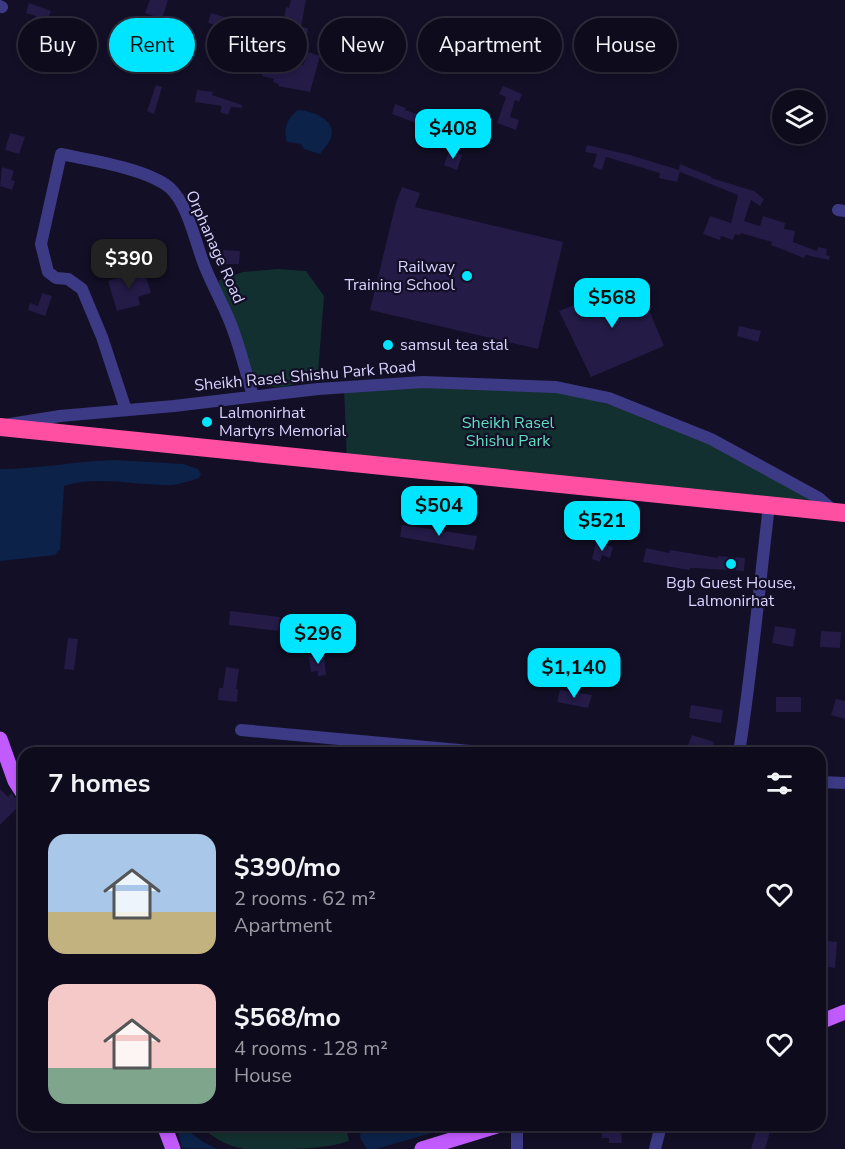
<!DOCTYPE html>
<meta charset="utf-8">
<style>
:root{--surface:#0e0b1c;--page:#171425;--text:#f1f3f6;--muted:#9b9ba3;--line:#2e2b3b;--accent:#00e5ff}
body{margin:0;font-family:"Nunito Sans",sans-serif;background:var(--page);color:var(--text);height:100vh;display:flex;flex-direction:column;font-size:22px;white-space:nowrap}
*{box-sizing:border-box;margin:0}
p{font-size:20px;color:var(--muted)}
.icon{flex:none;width:33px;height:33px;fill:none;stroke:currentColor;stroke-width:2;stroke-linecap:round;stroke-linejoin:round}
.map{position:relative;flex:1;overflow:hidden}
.details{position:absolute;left:18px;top:747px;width:808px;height:384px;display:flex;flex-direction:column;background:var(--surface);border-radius:18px;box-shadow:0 3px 9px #0003,0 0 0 2px var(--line)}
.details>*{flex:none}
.hud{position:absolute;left:18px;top:18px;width:810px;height:54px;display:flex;gap:12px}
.tools{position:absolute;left:772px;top:90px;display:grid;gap:12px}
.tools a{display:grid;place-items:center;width:54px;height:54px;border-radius:50%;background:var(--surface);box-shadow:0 3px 9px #0003,0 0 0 2px var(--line);font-size:30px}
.price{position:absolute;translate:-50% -51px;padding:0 14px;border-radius:12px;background:var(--accent);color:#111;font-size:20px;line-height:39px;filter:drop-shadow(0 2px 3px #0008)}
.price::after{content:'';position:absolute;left:50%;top:36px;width:18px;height:14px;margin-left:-9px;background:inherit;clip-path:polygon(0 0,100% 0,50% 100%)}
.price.current{background:#222;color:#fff}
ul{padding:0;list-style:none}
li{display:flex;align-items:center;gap:18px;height:150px;padding:0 30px}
li span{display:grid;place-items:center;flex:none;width:168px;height:120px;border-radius:18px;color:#555}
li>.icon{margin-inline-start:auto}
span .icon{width:72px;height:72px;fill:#fffc;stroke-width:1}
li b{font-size:26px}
h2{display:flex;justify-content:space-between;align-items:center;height:72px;padding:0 30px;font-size:26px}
.pill{padding:0 21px;border-radius:27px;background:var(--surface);box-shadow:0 3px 9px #0003,0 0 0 2px var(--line);font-size:21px;line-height:54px}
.pill.current{background:var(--accent);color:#111}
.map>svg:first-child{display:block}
</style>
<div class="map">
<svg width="845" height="1149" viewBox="0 0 845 1149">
<rect width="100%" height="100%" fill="#130f26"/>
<path fill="#12302f" d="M278,269l28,2 18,25 -6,77c-16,9 -38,20 -57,10 -15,-7 -35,-75 -41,-92l-1,-11 24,-8z
M383,384l163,6 51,11 47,14 61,25 131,73 -489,-50 -3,-76z
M200,1125h145l4,16c-25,8 -50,8 -77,8 -9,0 -19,0 -28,0 -17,-3 -33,-12 -44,-24z"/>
<path fill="#0c2248" d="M298,110c12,1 34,7 34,23 0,8 -8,15 -12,21l-16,-5 -3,-5 -14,-2c-4,-13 0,-24 11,-32z
M115,460l68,4 15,5 3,5 -2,4c-9,3 -18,6 -28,7 -36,1 -72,-10 -107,1l-4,63 -5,6 -55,6v-92c39,0 76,-8 115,-9z
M361,1125h98l-83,24h-9l-7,-11z
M182,1127l23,16 12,6 -35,-1 -4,-16z"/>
<path fill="#241b47" d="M150,0h18l-6,19 -17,-6z
M291,0h15l-5,27 7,1 -1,8 -25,-4 4,-25 3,1z
M29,3l22,8 -6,14 -11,-4 2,-5 -10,-3z
M211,13l30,9 -3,13 -14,-2 -1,1 -10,-3 2,-6 -7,-2z
M172,28l17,7 -4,17 7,1 -2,8 -25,-8z
M24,41l10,3 -6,17 -10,-4z
M308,52l12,4 -10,36 -32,-6 1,-2 -6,-2 1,-3 -12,-3 2,-9 21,7 5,-14 13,5z
M156,85l6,2 -8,27 -7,-3z
M503,86l19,8 -3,8 -4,-2 -5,17 9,3 -3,10 -19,-7 9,-26 -7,-3z
M197,90l16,2 -1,3 30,10v3l-11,-1 -3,8 -8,-3 2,-6 -27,-4z
M395,104l11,4 -1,2 21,7 -2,9 -32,-12z
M10,133l15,4 -6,17 -14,-4z
M587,145l43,10 49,15 1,-6 32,13 -1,1 43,13 10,8 -4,7 -9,-6 -7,21 16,5 3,-10 22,7 -1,6 11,2 -2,11 24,9 1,-4 9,2 -1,6 4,1 -1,4 -23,-5 -2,3 -33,-13 1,-3 -31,-9 -1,2 -5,-1 -2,6 -12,-4 -1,4 -17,-6 7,-18 21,7 7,-28 -58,-23 -3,10 -18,-4 1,-5 -54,-16 -4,13 -9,-3 4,-13 -12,-2z
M449,151l13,4 -5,15 -13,-5z
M2,167l12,4 -3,9 4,1 -3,9 -12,-4z
M402,187l18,6 -5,14 148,35 -25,107 -168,-39 26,-107z
M223,250l17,1 -1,13h-16z
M144,270l7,23 -13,4 2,8 -23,6 -9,-30z
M637,281l27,65 -73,31 -32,-66z
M42,293l10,3 -7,20 -17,-6 2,-7 8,3z
M739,326l22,5 -3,11 -21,-6z
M402,525l75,11 -3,14 -74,-13z
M596,542l17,5 -3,11 -8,-3 -2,7 -8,-3z
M646,548l23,5 1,-3 48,8v-2l27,2 -1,13 -49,-3h-5l-1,2 -46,-8z
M230,611l50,6 -2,14 -49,-6z
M775,626l21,3 -3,18 -21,-4z
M821,631l20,1 -1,16 -20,-1z
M68,638l10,1 -4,31 -10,-1z
M324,655l2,20 -8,1v-5l-7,1 -2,-15z
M226,667l13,2 -3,20h2l-1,13 -19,-2 1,-12h4z
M560,690l32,5 -4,13 -31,-6z
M776,697h25v15h-25z
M836,699l9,2v18l-14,-4z
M691,705l32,5 -2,13 -32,-5z
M692,735l22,7 -4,11h-10l1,-4 -13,-4z
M0,789l8,8 3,-4 10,11 -21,21z
M820,940l17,2 -2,26 -15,-2z
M758,1125h14l-7,24h-14z
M621,1128l1,15h-13v-5h-7v-9z"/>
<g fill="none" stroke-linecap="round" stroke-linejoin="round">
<path stroke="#3d3a85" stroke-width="12" d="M0,6l2,1
M838,210l7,1
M126,410l-24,-73 -20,-48 -14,-10 -12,-1 -8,-6 -7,-28 20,-90c29,6 87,15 109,34 18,16 26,57 35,79 7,17 16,34 23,50 11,25 17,53 25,79
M10,424l50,-8 114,-10 144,-17 105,-7 133,5 53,11 102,41 108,59 17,15
M241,730l251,23
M739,753c13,-82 20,-165 30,-247
M820,782l25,1
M517,1125v24
M655,1149l6,-24"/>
<path stroke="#c25bff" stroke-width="15" d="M0,739l15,42 9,14
M820,1022l25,-10
M164,1125l9,24
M422,1149l78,-24"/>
<path stroke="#ff4fa3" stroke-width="18" d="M0,427l845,86"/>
</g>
<g fill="#00e5ff" stroke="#130f26" stroke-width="2">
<circle cx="467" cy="276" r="6"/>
<circle cx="388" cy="345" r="6"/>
<circle cx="207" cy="422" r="6"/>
<circle cx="731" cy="564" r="6"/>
</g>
<g text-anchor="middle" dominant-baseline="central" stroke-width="4.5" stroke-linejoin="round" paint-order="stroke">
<g font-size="16" fill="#d9d4ff" stroke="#130f26">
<text transform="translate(215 247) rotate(66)">Orphanage Road</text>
<text transform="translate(305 376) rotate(-5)">Sheikh Rasel Shishu Park Road</text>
</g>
<g font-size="16" fill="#d9d4ff" stroke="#130f26" text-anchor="start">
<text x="455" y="267" text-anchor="end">Railway<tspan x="455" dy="18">Training School</tspan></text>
<text x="400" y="345">samsul tea stal</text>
<text x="219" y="413">Lalmonirhat<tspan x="219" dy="18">Martyrs Memorial</tspan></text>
<text x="731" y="583" text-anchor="middle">Bgb Guest House,<tspan x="731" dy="18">Lalmonirhat</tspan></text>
</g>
<g font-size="16" fill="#5fe0c0" stroke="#130f26">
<text x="508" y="423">Sheikh Rasel<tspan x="508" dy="18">Shishu Park</tspan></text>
</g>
</g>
</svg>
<div class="tools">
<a><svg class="icon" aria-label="layers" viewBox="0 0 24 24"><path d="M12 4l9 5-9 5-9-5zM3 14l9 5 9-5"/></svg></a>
</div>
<b class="price" style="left:453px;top:160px">$408</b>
<b class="price current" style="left:129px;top:290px">$390</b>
<b class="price" style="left:612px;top:329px">$568</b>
<b class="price" style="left:439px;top:537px">$504</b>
<b class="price" style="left:602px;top:552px">$521</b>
<b class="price" style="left:318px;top:665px">$296</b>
<b class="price" style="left:574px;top:699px">$1,140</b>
<div class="hud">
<a class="pill">Buy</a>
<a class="pill current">Rent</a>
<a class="pill">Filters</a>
<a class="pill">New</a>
<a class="pill">Apartment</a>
<a class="pill">House</a>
</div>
<section class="details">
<h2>7 homes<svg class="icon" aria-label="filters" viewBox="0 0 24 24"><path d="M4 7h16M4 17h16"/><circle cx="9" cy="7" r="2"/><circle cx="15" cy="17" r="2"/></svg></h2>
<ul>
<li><span style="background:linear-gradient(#a9c7e8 65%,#c2b280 0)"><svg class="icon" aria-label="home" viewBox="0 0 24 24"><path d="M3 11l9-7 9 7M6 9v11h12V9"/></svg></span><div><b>$390/mo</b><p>2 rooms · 62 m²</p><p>Apartment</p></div><svg class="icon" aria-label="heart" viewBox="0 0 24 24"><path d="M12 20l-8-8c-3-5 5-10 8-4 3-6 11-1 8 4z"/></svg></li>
<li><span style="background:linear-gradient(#f6c9c9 70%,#7fa58c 0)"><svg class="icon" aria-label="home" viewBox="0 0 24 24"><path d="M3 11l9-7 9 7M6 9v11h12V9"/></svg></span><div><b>$568/mo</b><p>4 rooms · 128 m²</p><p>House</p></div><svg class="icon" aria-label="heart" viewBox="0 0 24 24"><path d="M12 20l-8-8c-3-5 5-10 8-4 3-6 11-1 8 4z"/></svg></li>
</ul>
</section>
</div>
